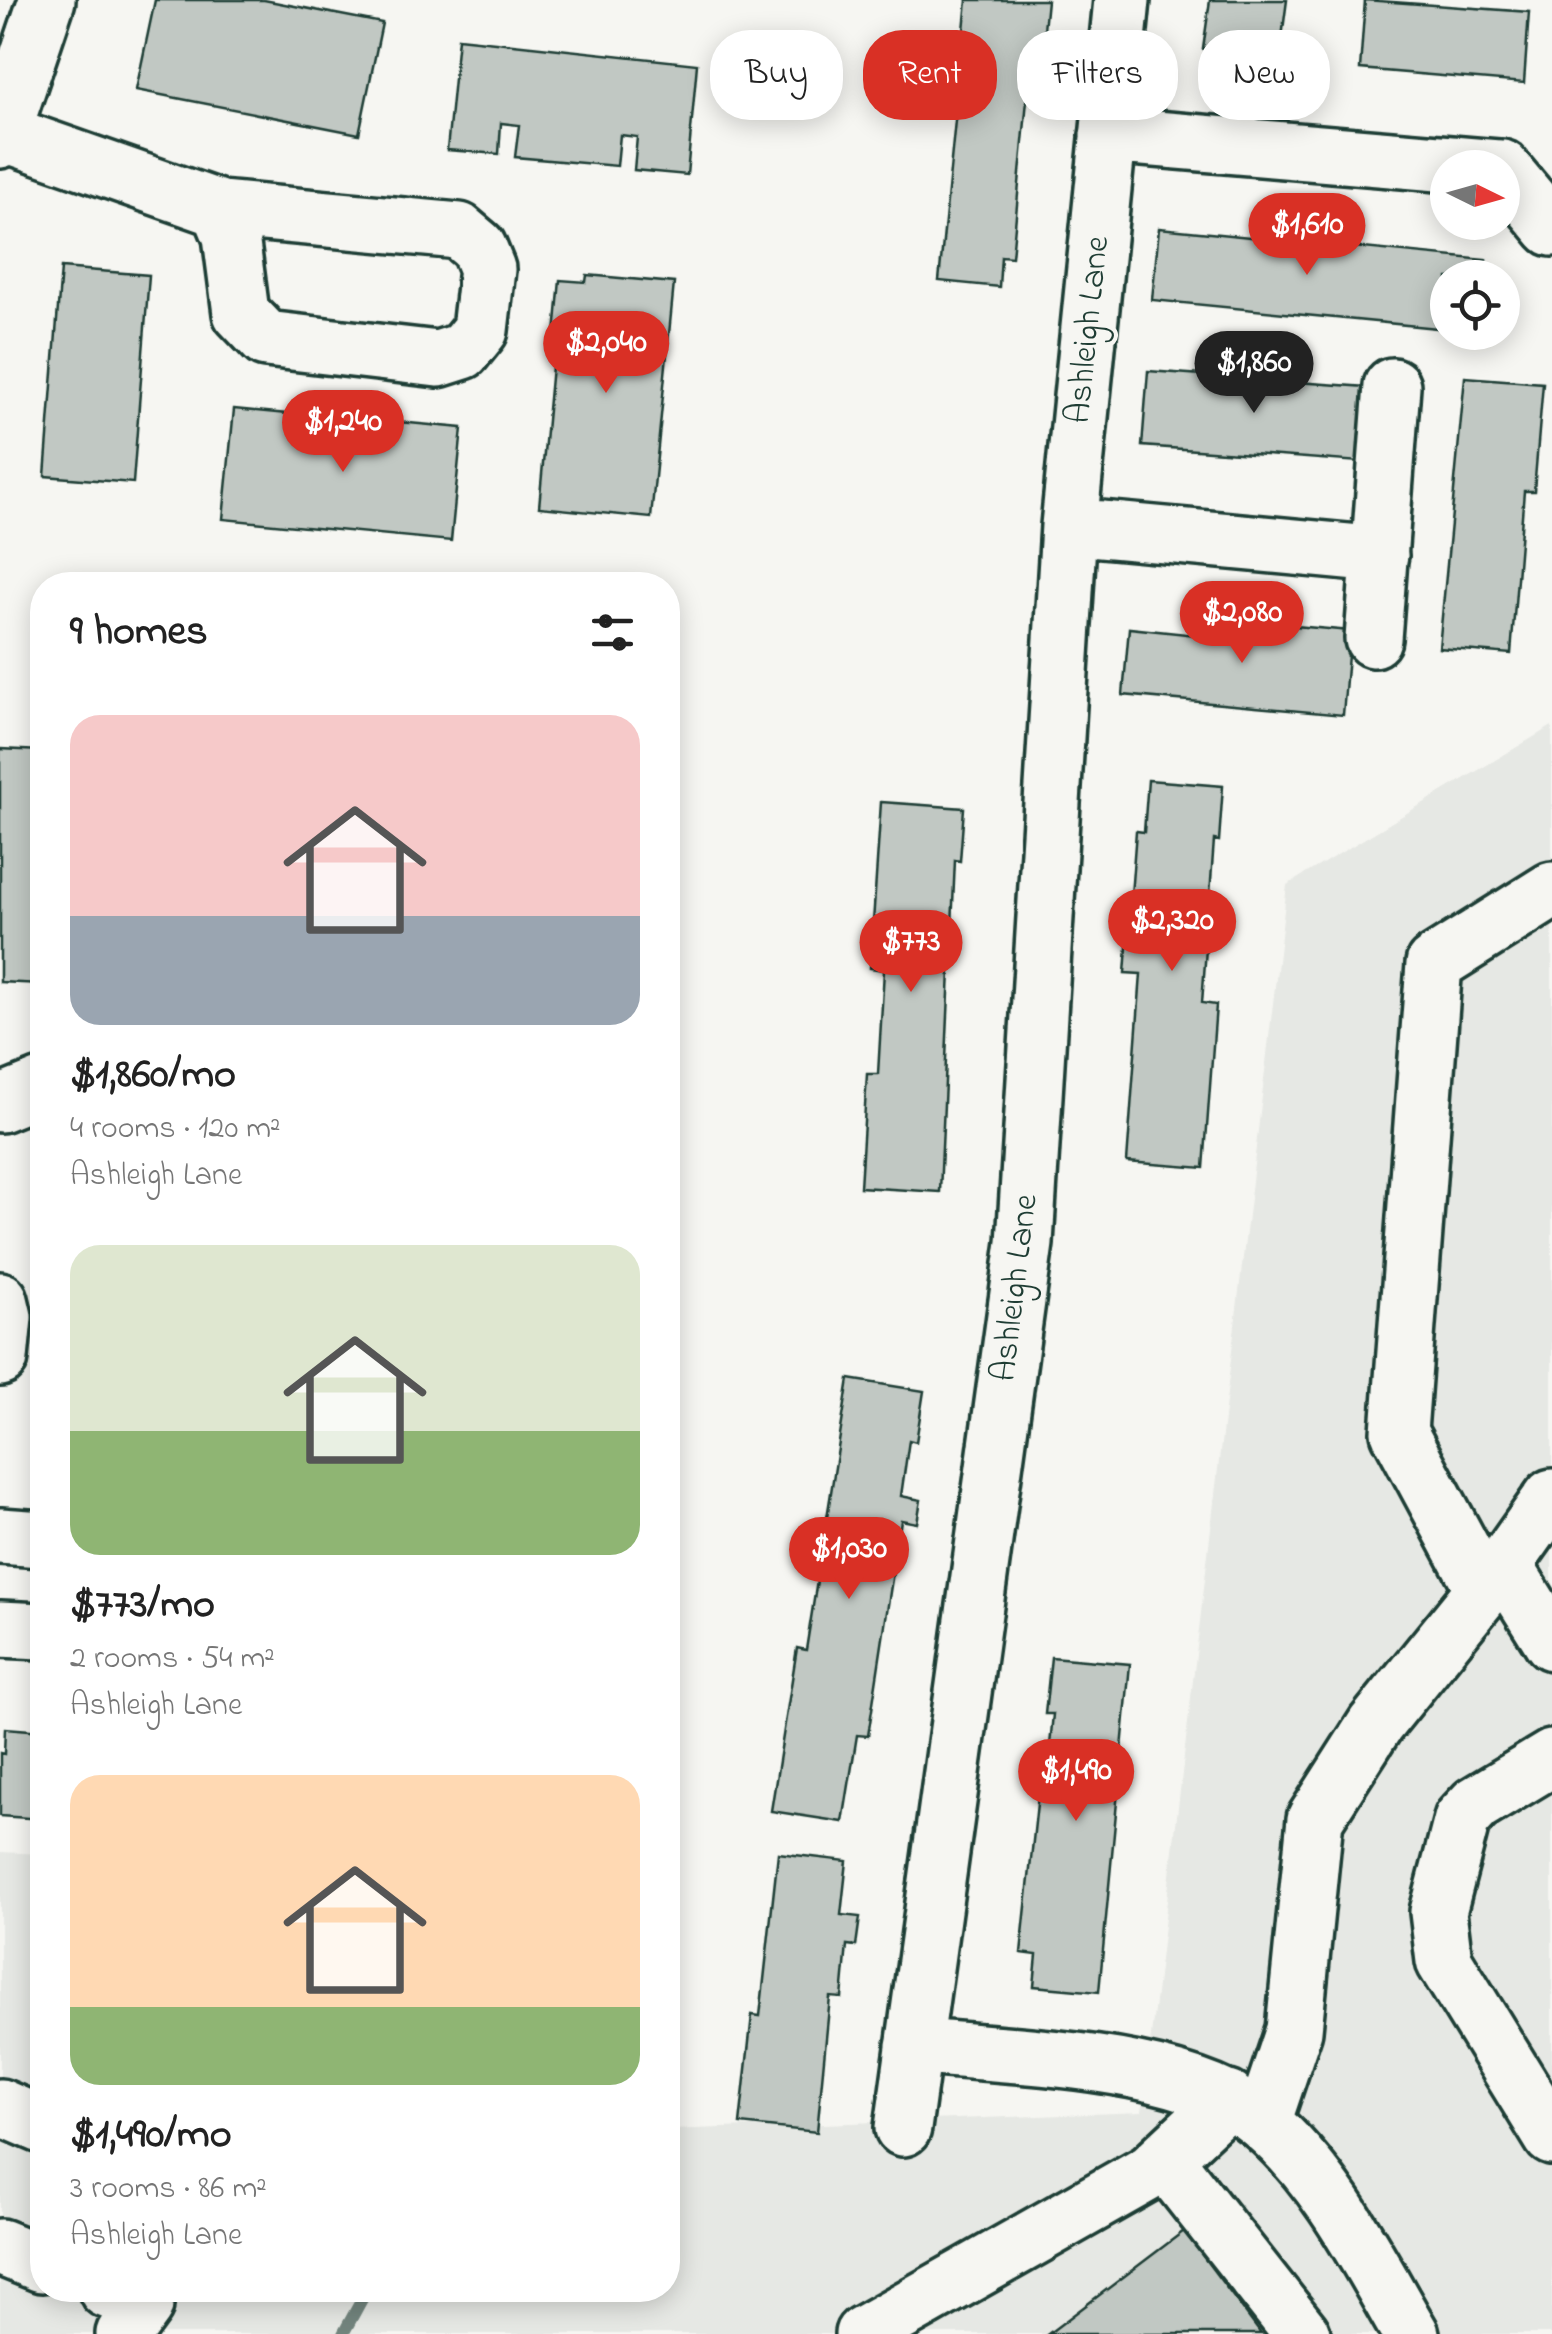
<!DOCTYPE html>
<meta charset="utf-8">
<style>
:root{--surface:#fff;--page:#f2f2f2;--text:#222;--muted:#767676;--accent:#d93025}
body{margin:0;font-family:"Indie Flower",sans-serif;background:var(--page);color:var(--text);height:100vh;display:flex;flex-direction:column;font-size:38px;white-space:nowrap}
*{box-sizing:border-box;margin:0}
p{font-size:32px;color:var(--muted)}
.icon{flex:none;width:55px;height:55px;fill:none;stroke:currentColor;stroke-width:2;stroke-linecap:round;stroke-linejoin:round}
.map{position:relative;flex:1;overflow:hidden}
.panel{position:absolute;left:30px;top:572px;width:650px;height:1730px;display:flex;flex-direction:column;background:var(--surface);border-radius:40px;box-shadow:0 5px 25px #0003}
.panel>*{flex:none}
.hud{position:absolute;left:710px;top:30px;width:690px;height:90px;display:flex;gap:20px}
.needle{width:65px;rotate:95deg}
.buttons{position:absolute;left:1430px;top:150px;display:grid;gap:20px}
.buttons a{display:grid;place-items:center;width:90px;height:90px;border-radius:50%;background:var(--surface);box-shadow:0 5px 25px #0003;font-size:50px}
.price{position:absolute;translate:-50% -85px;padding:0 22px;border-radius:35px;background:var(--accent);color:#fff;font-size:32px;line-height:65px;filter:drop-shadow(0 2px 5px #0008)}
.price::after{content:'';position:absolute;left:50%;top:60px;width:30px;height:22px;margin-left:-15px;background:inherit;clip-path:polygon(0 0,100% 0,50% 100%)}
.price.current{background:#222;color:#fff}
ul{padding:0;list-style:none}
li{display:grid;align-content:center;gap:20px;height:530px;padding:0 40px}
li span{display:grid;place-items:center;height:310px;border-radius:30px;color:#555}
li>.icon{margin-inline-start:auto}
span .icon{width:180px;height:180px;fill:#fffc;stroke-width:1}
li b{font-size:42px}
h2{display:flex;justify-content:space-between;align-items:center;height:120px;padding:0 40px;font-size:42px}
.tag{padding:0 35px;border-radius:40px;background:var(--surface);box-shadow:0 5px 25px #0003;font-size:35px;line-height:90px}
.tag.current{background:var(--accent);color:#fff}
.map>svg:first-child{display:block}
</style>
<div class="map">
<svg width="1552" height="2334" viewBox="0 0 1552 2334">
<rect width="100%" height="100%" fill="#f6f6f2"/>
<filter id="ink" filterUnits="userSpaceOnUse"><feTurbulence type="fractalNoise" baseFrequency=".01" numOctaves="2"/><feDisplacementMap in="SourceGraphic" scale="20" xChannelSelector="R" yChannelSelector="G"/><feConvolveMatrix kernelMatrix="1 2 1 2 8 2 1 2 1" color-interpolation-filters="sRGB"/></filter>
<g filter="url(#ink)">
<path fill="#e6e8e4" d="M1552,726v1608h-1552v-482l42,2v436h626v-160l474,-18 145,-1227z"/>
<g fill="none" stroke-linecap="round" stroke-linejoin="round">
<path stroke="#72847d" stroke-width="12" d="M343,2334l24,-44"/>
</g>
<path fill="#c1c8c3" stroke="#1f3d34" stroke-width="2.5" d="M155,0h109l118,23 -23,111 -223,-44z
M967,0h80l-5,50 -10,-2 -20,209 -11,-1 -2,31 -60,-6z
M1210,0h77l-8,60 -76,-11z
M1365,0l164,12 -5,71 -164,-14z
M458,38l239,26 -10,111 -53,-5 3,-33 -17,-2 -3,31 -102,-9 4,-32 -18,-2 -2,31 -52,-4z
M1159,228l327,32 -2,18h-36v51l-296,-29z
M61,268l88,7 -16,208 -88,-7z
M587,275l87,8 -23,235 -112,-11 21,-227 26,2z
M1148,371l218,16 -6,75 -218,-16z
M1465,377l78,6 -9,108h-10l-13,163 -72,-6z
M234,409l105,10 -3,32 16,1 4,-34 106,10 -11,113 -228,-22z
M1207,618l143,13 -7,84 -220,-20 6,-67 76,8z
M0,749l42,2v233l-42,-2z
M1148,780l75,6 -4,55 -5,-1 -12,163 14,2 -12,163 -77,-6 14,-188 -16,-1 11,-142 8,1z
M881,802l83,6 -4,53 -5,-1 -15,332 -80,-5 7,-113h11l6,-104 -14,-2z
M849,1379l75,12 -8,51 -7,-2 -8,56 20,4 -4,23 -16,-3 -33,216 -11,-1 -14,87 -72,-11 26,-163 9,2z
M1051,1657l79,7 -31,328 -65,-6 3,-31 -16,-2 20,-187h7l5,-52h-8z
M5,1728l37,3v88l-42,-3v-63l4,1z
M778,1853l69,8 -6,54 19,2 -4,29 -9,-1 -5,53 -12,-1 -13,135 -77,-8 12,-109 8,1z
M1184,2231l77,103h-213z"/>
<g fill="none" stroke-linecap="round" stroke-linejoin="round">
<defs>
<path id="minor" d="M0,132l220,77
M1108,135l390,33
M0,140l47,-140
M1502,168l50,60
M220,209l239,22 19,16 9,22 -7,61 -17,21 -25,8 -172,-20 -25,-26 -10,-77z
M1069,526l311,29
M1373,639l19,-253
M0,1104l42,-17
M0,1300l4,17 -4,41
M0,1536l42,3
M1504,1565l48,77
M1484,1590l-85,-158 35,-468 118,-74
M0,1629l42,2
M1552,1758l-76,46 -14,15 -24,93 6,49 108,176
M914,2046c99,11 271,11 348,76 66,56 106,138 149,212
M0,2107l42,18
M1263,2122l31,-92 21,-211 60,-94 129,-160 48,-68
M903,2128l122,-885 44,-717 53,-526
M1165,2160l137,174
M0,2247l42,17
M107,2290l38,15 -21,29
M863,2334l288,-163 77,-72"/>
</defs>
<use href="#minor" stroke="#1f3d34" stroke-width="62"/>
<use href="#minor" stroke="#f6f6f2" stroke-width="55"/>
</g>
</g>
<g text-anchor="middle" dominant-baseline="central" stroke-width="8" stroke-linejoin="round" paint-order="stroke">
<g font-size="35" fill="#1f3d34" stroke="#f6f6f2">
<text transform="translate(1089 330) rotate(-84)">Ashleigh Lane</text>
<text transform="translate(1016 1288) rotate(-83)">Ashleigh Lane</text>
</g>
</g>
</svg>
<div class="buttons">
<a><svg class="needle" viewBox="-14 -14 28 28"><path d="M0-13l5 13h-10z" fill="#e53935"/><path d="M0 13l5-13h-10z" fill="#767676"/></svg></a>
<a><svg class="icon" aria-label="locate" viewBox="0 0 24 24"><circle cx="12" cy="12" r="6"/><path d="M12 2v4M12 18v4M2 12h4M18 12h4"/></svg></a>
</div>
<b class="price" style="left:1307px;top:278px">$1,610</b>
<b class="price" style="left:606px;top:396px">$2,040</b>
<b class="price current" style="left:1254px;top:416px">$1,860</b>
<b class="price" style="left:343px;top:475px">$1,240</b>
<b class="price" style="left:1242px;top:666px">$2,080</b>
<b class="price" style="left:1172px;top:974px">$2,320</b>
<b class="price" style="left:911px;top:995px">$773</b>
<b class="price" style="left:849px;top:1602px">$1,030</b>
<b class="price" style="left:1076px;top:1824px">$1,490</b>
<div class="hud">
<a class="tag">Buy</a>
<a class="tag current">Rent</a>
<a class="tag">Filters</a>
<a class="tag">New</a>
</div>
<section class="panel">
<h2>9 homes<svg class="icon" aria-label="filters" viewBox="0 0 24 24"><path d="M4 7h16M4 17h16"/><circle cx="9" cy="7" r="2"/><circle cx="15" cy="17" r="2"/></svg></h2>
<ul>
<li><span style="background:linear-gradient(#f6c9c9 65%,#9aa5b1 0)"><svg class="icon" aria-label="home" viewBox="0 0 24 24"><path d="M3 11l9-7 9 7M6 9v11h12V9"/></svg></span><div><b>$1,860/mo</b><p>4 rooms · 120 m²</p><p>Ashleigh Lane</p></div></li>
<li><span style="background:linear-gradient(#dfe7d0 60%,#8fb573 0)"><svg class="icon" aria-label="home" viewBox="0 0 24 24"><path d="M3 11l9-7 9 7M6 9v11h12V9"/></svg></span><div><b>$773/mo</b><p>2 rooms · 54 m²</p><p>Ashleigh Lane</p></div></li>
<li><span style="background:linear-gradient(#ffd9b3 75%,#8fb573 0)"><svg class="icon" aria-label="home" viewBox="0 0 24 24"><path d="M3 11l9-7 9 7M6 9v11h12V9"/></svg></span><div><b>$1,490/mo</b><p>3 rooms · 86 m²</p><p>Ashleigh Lane</p></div></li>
</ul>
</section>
</div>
